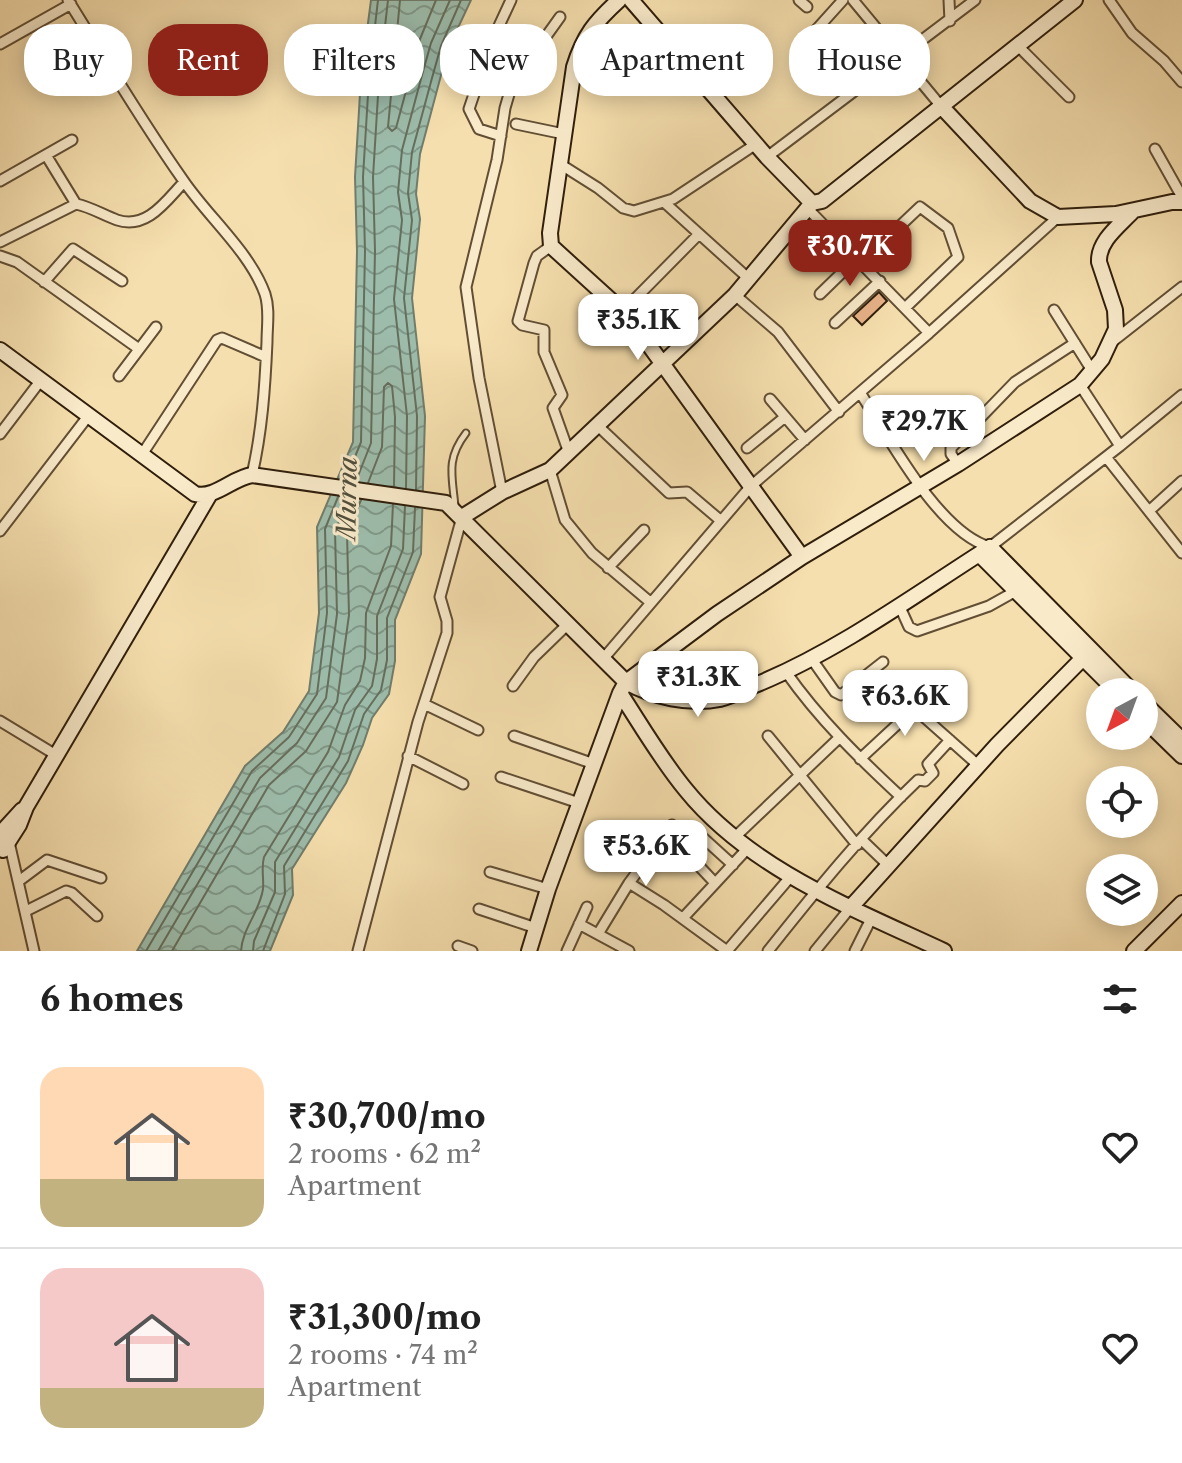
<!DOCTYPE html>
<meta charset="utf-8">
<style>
:root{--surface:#fff;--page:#f6f6f6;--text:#222;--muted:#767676;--line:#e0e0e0;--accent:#8f2418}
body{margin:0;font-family:"Libre Caslon Text",serif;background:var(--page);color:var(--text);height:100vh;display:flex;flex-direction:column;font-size:30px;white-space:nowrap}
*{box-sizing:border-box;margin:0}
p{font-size:26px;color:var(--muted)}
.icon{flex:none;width:44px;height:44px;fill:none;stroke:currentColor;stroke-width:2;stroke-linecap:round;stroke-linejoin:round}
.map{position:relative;height:951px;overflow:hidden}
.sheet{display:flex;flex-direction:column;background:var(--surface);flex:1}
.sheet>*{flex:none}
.top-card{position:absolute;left:24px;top:24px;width:1134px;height:72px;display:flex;gap:16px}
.needle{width:52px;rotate:221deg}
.controls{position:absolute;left:1086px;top:678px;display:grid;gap:16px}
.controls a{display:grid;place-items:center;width:72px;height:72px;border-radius:50%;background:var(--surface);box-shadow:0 4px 20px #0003;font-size:40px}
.price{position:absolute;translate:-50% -68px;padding:0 18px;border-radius:16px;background:#fff;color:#222;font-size:26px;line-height:52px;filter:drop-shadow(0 2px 4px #0008)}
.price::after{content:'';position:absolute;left:50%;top:48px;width:24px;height:18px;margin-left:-12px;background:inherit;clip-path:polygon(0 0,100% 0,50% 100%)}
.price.selected{background:var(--accent);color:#fff}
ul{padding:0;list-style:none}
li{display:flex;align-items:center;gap:24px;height:200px;padding:0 40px}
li+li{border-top:2px solid var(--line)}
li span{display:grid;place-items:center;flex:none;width:224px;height:160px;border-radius:24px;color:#555}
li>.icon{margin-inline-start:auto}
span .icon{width:96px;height:96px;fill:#fffc;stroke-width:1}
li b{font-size:34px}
h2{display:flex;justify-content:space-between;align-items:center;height:96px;padding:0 40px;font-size:34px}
.pill{padding:0 28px;border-radius:32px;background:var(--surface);box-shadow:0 4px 20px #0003;font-size:28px;line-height:72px}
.pill.selected{background:var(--accent);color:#fff}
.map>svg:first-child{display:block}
</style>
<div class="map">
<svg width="1182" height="951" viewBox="0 0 1182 951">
<defs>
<pattern id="water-waves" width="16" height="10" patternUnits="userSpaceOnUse" patternTransform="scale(2)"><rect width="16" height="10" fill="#9dbdac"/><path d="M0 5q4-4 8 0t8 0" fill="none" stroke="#80998a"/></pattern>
</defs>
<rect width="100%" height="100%" fill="#f6dfae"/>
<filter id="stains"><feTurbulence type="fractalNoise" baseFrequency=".0025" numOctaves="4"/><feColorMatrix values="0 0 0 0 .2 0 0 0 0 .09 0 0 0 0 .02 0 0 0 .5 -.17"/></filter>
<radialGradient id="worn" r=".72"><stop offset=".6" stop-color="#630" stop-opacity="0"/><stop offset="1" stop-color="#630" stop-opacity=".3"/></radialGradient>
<path fill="url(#water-waves)" stroke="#717d6c" stroke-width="2" d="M371,0h100l-23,49 -28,105 -4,40 4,25 -8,79 13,118 -4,138 -26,66v41l-6,33 -17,24 -9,27 -17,38 -54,86 1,26 -23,56h-133l108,-185 38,-34 26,-41 10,-78 -2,-86 36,-85 4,-191 -2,-74 6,-100z"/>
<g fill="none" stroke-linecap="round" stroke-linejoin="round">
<path stroke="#666e5c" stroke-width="2" d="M400,0l-12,127 4,4 4,-3 24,-89 16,-39
M346,479l15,-37 4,-191 -2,-74 6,-99 9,-78
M356,481l15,-38 4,-192 -2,-74 6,-98 9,-79
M368,483l14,-36 2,-60 4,-4 4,3 3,31 -1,69
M406,488l1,-72 -13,-117 8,-79 -4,-28 4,-42 20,-75 9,-32 19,-43
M416,490l1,-74 -13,-118 8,-78 -4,-27 4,-41 20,-74 9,-32 20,-46
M146,951l106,-180 37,-34 28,-43 10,-81 -2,-84 13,-32
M158,951l102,-173 37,-35 29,-45 11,-84 -2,-83 14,-33
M172,951l97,-166 37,-34 31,-49 12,-87 -2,-82 14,-33
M241,951c1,-22 19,-40 22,-62 1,-11 -2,-21 1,-32l64,-105 17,-47 15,-24 5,-23 1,-45 25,-67 2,-42
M253,951l1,-10 21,-49v-30l64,-105 16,-47 17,-24 5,-27v-43l26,-67 2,-43
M263,951l22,-57 -1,-28 64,-105 16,-47 17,-24 6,-30v-42l26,-66 2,-44"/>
</g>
<path fill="#e8b288" stroke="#2f1e0b" stroke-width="2" d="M879,292l8,9 -25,24 -9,-9z"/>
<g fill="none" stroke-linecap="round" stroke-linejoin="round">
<defs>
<path id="lane" d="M455,506c-3,-31 -9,-47 11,-73"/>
<path id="street" d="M68,0c38,61 74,122 115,180 25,37 67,72 82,114 5,15 2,32 2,48 -2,46 -5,89 -15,133
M799,0l8,7
M853,0l87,105
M949,0l1,21
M1109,0l23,33 32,28 18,21
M807,40l36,-40
M0,44l71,-40
M1017,45l52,52
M516,124l48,10
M501,136l-22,-7 -10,-20 23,-68 19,-41
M1155,149l27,48
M46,155l30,49
M767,157l208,-157
M560,164l38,24 25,20 11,3 39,-12 83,-55
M0,181l72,-41
M665,203l83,75
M808,209l121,124 129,-116
M0,242l76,-38c15,3 27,11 41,16 30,10 49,-19 67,-38
M551,246l-14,10 -3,7 -16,58 4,4 22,5v22l18,43 -9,13 16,45
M0,256l17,6 122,87
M862,262l58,-55 28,21 10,29 -53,51
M44,282l29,-33 49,32
M820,294l38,-37
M735,295l43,37 61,80
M1054,310l39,62
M623,311l76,-77
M835,323l45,-42
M1112,342l70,-55
M119,376l37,-49
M861,394c28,44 78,139 129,153l130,-101 -40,-61
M770,399l35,41
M598,426l71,67 18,-1 33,28
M0,434l41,-54
M1120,446l62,-51
M747,448l38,-31
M141,456l76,-116 5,-2 44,19
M1106,457l76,96
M958,464l-7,-10v-6l64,-66 60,-39
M550,470l15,50 27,33 58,49
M502,492l-23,-114 -13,-91 31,-127 8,-52 7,-24 48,-67
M1149,511l33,-30
M0,531l89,-116
M608,568l36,-38
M899,605l10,22 8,4 72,-25 27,-15
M811,658l24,34 6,3 42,-33
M603,659l148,-173 178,-153
M786,672c33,47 73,86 115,125
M513,686l21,-29 34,-33
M424,704l54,26
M925,718l53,47
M0,721l56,34
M514,736l80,28
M768,736l89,109
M408,756l55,28
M860,759l69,-64
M501,777l78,26
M700,835l33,30
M735,837l104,-99
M862,840l26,25
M9,842l25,109
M683,849l32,34
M490,872l58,17
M19,881l28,-21 54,18
M629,883l35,22 63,46 65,-76
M479,909l57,19
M26,911l40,-20 6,2 25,23
M683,918l65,-70
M579,924l50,27
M598,934l31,-51 43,-58
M458,946l14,5
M358,951l60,-229 29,-89v-12l-7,-24 22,-80
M567,951l20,-44
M768,951c47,-59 95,-119 150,-171l7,1 8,-8 -5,-9 22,-24
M815,951l36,-44
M855,951l17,-34"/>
<path id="secondary" d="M619,0c-24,22 -35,35 -45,67l-24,166 1,13 77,70 174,241
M631,0l136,157 45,46 10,-2 253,-201
M940,105l90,96 28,16 58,-3 56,-12h10
M0,350l195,144c20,5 37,-16 57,-19l194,28 180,179c26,15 64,23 94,17 13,-3 27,-11 40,-16 81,-34 156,-89 230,-136l143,145
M462,517l40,-25 48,-22 185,-175 77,-92
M979,554l138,138
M620,693c21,32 41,67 66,97 64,79 168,119 258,161
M1144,703l38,37
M1144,719l38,37
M0,834l22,-24
M0,848l3,2 16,-25 7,-18 184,-313
M851,907l146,-162 86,-87
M529,951l19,-62 72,-196 6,-11 91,-68 85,-57 156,-93 122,-79 22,-26 14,-30 -1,-19 -16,-48c-1,-21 20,-36 33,-50
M1134,951l48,-48"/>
</defs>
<use href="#lane" stroke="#614e34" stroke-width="9"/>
<use href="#street" stroke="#614e34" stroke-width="13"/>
<use href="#secondary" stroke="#2f1e0b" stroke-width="18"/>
<use href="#lane" stroke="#f9eaca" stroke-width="5"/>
<use href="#street" stroke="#f9eaca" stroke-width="9"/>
<use href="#secondary" stroke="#f9eaca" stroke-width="14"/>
</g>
<g text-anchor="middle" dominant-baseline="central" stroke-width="6" stroke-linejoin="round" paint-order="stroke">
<g font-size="26" font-style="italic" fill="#504e3b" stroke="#f9eaca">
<text transform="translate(347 498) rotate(-89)">Murna</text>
</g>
</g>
<rect width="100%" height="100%" filter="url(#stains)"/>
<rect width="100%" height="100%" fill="url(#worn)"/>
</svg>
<div class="controls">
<a><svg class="needle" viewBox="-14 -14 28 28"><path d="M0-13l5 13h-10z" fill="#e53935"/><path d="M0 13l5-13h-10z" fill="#767676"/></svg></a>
<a><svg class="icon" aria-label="locate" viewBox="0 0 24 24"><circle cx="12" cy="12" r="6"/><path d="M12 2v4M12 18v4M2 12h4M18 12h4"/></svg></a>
<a><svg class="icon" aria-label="layers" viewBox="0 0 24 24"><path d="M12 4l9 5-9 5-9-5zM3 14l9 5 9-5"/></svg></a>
</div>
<b class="price selected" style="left:850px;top:288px">₹30.7K</b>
<b class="price" style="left:638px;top:362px">₹35.1K</b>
<b class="price" style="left:924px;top:463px">₹29.7K</b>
<b class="price" style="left:698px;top:719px">₹31.3K</b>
<b class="price" style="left:905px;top:738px">₹63.6K</b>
<b class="price" style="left:646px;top:888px">₹53.6K</b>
<div class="top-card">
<a class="pill">Buy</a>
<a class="pill selected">Rent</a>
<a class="pill">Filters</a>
<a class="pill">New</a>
<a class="pill">Apartment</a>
<a class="pill">House</a>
</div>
</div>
<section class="sheet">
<h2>6 homes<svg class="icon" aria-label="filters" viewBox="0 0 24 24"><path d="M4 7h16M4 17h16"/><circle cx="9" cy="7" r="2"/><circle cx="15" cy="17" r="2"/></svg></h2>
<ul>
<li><span style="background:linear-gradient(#ffd9b3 70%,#c2b280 0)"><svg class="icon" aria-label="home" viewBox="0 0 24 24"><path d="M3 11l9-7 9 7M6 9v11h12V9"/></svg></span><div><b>₹30,700/mo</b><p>2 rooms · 62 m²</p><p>Apartment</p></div><svg class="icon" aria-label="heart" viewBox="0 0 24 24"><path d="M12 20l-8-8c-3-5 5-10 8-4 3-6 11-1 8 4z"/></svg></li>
<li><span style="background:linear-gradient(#f6c9c9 75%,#c2b280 0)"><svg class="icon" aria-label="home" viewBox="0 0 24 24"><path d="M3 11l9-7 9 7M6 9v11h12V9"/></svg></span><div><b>₹31,300/mo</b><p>2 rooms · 74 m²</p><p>Apartment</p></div><svg class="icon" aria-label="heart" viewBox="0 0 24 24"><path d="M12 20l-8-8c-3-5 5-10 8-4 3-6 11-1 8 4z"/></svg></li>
</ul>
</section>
